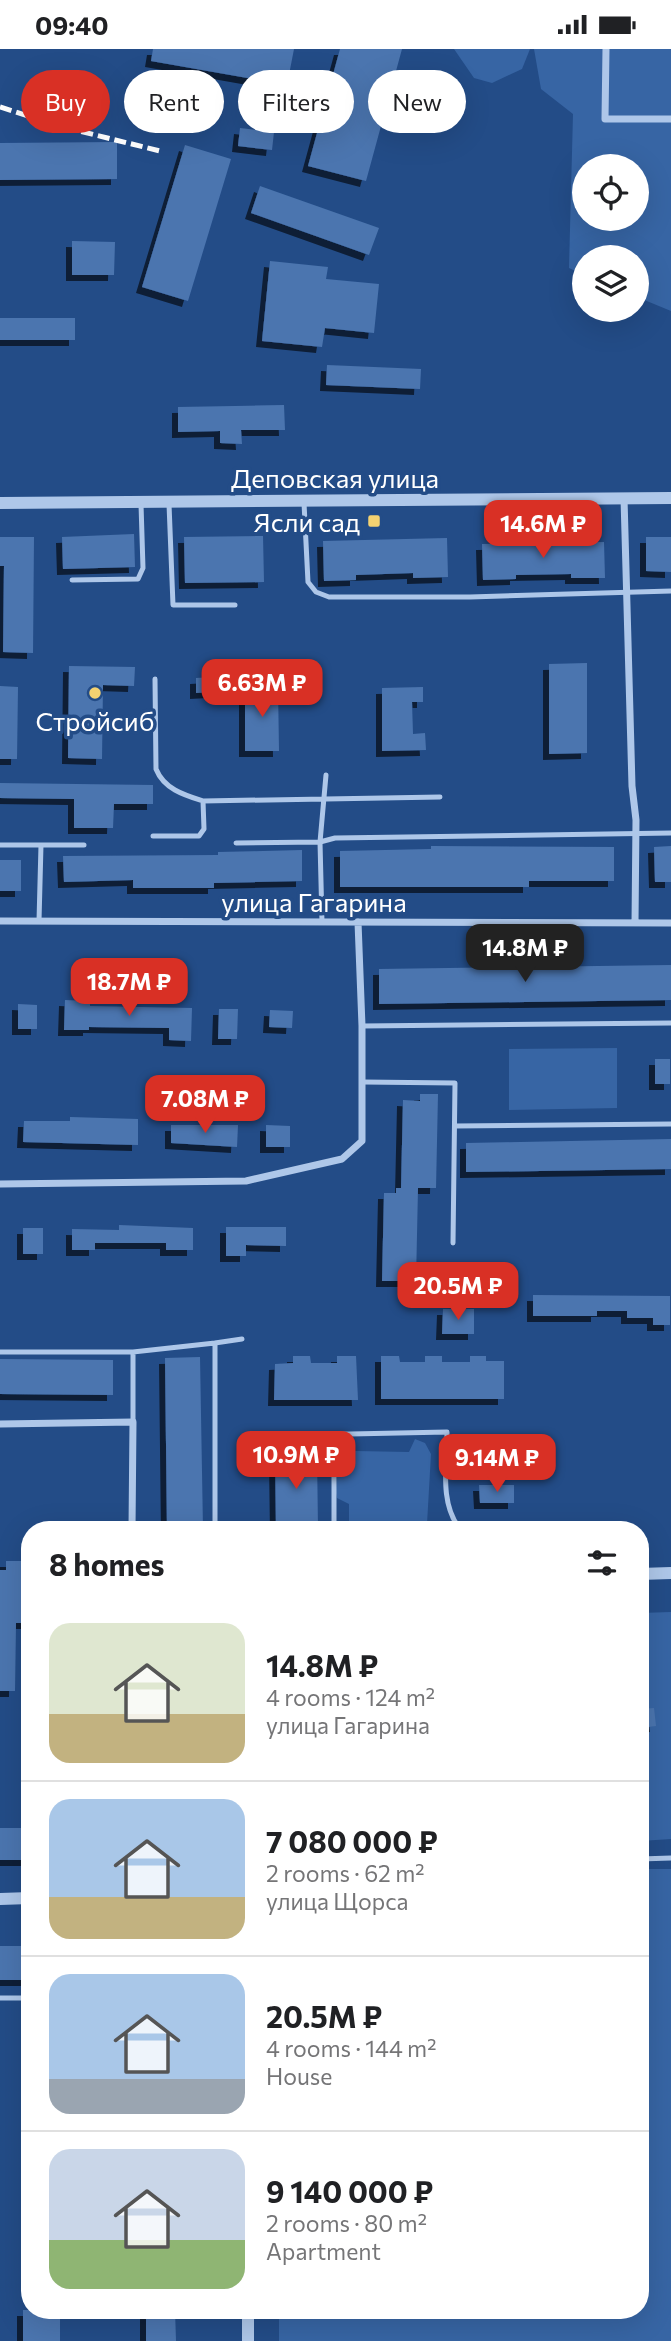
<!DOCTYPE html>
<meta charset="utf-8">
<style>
:root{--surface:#fff;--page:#f2f2f2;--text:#202124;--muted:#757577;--line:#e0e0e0;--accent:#d93025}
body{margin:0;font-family:Commissioner,sans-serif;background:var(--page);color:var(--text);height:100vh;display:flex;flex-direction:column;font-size:26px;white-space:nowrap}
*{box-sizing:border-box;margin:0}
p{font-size:23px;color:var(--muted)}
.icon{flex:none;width:38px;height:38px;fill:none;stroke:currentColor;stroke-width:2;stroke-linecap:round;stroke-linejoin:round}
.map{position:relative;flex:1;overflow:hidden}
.side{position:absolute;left:21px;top:1472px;width:628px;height:798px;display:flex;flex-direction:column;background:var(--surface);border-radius:28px;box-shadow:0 7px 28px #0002}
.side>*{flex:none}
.top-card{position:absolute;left:21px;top:21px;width:630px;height:63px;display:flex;gap:14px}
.controls{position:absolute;left:572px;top:105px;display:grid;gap:14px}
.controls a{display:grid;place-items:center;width:77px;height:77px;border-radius:50%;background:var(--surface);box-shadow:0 7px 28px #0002;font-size:35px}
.price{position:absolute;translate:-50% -60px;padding:0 16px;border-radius:14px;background:var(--accent);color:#fff;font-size:23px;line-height:46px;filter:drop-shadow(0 2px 4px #0008)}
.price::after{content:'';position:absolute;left:50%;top:42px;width:21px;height:16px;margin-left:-10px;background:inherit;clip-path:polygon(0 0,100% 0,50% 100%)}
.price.current{background:#222;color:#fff}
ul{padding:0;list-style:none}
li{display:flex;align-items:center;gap:21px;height:175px;padding:0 28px}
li+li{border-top:2px solid var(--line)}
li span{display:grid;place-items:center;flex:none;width:196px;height:140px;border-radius:21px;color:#555}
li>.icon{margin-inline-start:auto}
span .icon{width:84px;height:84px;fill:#fffc;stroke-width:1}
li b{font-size:30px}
h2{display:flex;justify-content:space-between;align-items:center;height:84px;padding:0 28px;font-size:30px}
.chip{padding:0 24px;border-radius:32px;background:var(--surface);box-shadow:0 7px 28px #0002;font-size:24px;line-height:63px}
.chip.current{background:var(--accent);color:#fff}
.status{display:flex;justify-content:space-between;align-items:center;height:49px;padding:0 35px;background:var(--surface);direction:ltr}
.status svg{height:19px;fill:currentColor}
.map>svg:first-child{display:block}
</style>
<div class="status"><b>09:40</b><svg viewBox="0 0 49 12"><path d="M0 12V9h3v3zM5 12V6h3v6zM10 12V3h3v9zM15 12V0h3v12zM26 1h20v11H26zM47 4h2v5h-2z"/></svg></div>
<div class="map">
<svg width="671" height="2292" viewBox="0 0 671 2292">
<defs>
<filter id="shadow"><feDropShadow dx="-6" dy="6" stdDeviation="0" flood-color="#0009"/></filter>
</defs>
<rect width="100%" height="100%" fill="#234c87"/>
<path fill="#3765a4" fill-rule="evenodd" d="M454,0h76l-8,20 -30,14 -18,-5z
M534,0h137v262l-34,-14v-40h-53v18l-15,-7 4,-154 -32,-25zM584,117h53v53h-53z
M617,999v60l-108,2v-61z
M415,1390l10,4 6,11 -4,70 16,5h-94v-25l-12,-6 -1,-5 2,-48 12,-4 5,10 54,1z
M671,1563v227l-30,2 -1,-228z
M641,1820h30v472h-392v-31h361z"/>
<path fill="#4b75af" filter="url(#shadow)" d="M153,0h141l-7,36 -136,-24z
M340,0h62l-36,132 -58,-15z
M240,79l34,4 -2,18 -34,-4z
M117,93v37l-117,1v-37z
M185,96l46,14 -43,142 -46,-14z
M260,137l119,42 -10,27 -118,-42z
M72,192l43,1 -1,33h-42z
M270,212l58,6 -2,12 53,5 -5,49 -49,-5 -3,19 -60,-6z
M0,269h75v22h-75z
M327,316l94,4 -1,20 -94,-4z
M284,356l1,25h-44l1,14 -22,-1v-12l-42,1v-25z
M134,485l1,33 -72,2 -1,-32z
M263,487l1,46 -79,1 -1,-46z
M0,488h34l-1,116 -30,-1 1,-86h-4z
M646,488h25v35l-25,-1z
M447,489l1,39 -35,1v-5l-57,2v5l-32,1 -1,-40z
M604,493l1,36h-34v-4l-55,1v4l-33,1 -1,-36z
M587,614v90l-38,1v-90z
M69,617l66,1 -1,19 -31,-1 -1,74 -34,-1z
M213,628l1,15 -18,1v-15z
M0,637l18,1 -1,72h-17z
M245,637h33l1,65h-34z
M423,638v15h-11l1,32 12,-1 1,17 -44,1v-63z
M0,734l153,2v19h-39l-1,24h-39v-29l-74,-1z
M431,797l183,1v34h-85v6h-189v-36l91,-2z
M671,797v36h-16l-1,-35z
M302,801v31l-88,2v5h-81v-8l-69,2 -1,-26 155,-1v-3z
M0,811h21v31h-21z
M671,916v35l-292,4v-35z
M65,951l25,1v5l102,2 -1,33 -22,-1v-12l-80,-1v3h-25z
M18,955l19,1v24h-19z
M219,960h19l-1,30h-19z
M270,961l23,1 -1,17 -23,-1z
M655,1010h15v25h-15z
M420,1045h18l-2,94h-18l-2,93h-34l2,-88h12v-5h5l2,-88 17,1z
M70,1068l68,2v26l-115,-3 1,-21h46z
M171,1076h67l-1,22 -66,-4z
M266,1076l24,1v21h-24z
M671,1090v30l-205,3v-29z
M119,1176l74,3v22h-27v-7h-71v7h-23v-21l47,1z
M226,1178h60v19l-40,-1v11h-20z
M23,1179h20v26h-20z
M533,1246l137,1v29h-17v-7h-26v-7h-30v5h-64z
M443,1260h31v25h-32z
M293,1307h17l1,7h26v-7h19l2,44h-84l1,-36 18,-1z
M381,1307h18l1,6h25v-6h17v6h28v-6h16v5h18v38h-123z
M200,1308l3,172h-36l-2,-171z
M0,1310l113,1v35l-113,-1z
M466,1395h25v16l-25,1z
M275,1405h42l1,75h-42z
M479,1436h35v18h-34z
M6,1512h23l1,62h-14l-1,68h-15v-121h6z
M654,1659l2,18 -16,2v-19z
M0,1779h30v32h-30z
M0,1897h30v34h-30z
M23,2261h37v31h-37z
M146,2261h29l1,31h-30z"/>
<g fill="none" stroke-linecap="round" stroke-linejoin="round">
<path stroke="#aec7e9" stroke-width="5" d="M304,454l4,79 8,10 13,5h141l201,-6
M169,455l4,101h62
M72,531l66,-1 5,-11 -2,-64
M155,630l1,90c8,20 28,26 47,32l237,-4
M153,787h46l5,-7 -1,-28
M236,794l84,-1 15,-4 336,-5
M0,796h84
M39,872l2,-76
M322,873l-2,-80 6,-67
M362,977l309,-3
M363,1033l92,1 -2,160
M455,1077l216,-2
M0,1303h133l82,-9
M133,1373v-70
M302,1386l145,-3c0,32 -8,71 13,97
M215,1480v-186l27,-4
M334,1480v-95
M640,1810l31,-1
M0,1949h30"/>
<path stroke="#aec7e9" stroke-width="7" d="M606,0l-1,70h66
M624,449l8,288 4,34 -1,103
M0,872l671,2
M0,1135l246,-3 96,-22 20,-18v-115l-4,-104
M0,1375l133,-2 -1,107"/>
<path stroke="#aec7e9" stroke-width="12" d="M0,454l671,-5
M640,1525l31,-1
M0,1850l30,-1
M248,2292v-31"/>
<path stroke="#fff" stroke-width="5" stroke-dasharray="12 5" stroke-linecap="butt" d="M0,58l63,20 97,24"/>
</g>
<g fill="#f4d271" stroke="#234c87" stroke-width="2.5">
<rect x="367" y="465" width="14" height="14" rx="3.5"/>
<circle cx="95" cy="644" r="7"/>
</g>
<g text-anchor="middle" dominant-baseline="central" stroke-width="7" stroke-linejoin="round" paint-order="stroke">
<g font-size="26" fill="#fff" stroke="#234c87">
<text x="335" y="428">Деповская улица</text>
<text x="314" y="852">улица Гагарина</text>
</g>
<g font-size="26" fill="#fff" stroke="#234c87" text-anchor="end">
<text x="360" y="472">Ясли сад</text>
<text x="95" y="671" text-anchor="middle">Стройсиб</text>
</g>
</g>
</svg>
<div class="controls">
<a><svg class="icon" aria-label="locate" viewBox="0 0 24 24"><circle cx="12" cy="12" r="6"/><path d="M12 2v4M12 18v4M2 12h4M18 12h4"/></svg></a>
<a><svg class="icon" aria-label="layers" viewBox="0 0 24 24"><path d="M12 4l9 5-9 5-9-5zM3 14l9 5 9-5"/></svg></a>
</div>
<b class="price" style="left:543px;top:511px">14.6M ₽</b>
<b class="price" style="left:262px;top:670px">6.63M ₽</b>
<b class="price current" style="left:525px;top:935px">14.8M ₽</b>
<b class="price" style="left:129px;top:969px">18.7M ₽</b>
<b class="price" style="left:205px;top:1086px">7.08M ₽</b>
<b class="price" style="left:458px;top:1273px">20.5M ₽</b>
<b class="price" style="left:296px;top:1442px">10.9M ₽</b>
<b class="price" style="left:497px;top:1445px">9.14M ₽</b>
<div class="top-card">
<a class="chip current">Buy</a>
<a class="chip">Rent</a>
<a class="chip">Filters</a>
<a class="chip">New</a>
</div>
<section class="side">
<h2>8 homes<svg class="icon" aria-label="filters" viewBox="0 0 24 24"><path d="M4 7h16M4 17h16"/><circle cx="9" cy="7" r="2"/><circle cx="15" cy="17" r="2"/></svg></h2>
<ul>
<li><span style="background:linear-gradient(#dfe7d0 65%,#c2b280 0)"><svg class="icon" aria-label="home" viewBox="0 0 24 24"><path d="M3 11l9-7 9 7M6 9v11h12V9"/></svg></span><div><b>14.8M ₽</b><p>4 rooms · 124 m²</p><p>улица Гагарина</p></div></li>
<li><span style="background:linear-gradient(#a9c7e8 70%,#c2b280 0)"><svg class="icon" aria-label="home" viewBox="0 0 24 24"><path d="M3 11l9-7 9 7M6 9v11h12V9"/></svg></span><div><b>7 080 000 ₽</b><p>2 rooms · 62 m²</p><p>улица Щорса</p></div></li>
<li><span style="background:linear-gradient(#a9c7e8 75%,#9aa5b1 0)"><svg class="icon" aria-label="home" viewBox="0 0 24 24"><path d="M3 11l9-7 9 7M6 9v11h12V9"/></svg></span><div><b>20.5M ₽</b><p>4 rooms · 144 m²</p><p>House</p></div></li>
<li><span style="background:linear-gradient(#c9d6e8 65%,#8fb573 0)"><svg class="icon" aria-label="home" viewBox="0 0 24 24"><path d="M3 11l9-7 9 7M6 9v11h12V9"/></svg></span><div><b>9 140 000 ₽</b><p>2 rooms · 80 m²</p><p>Apartment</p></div></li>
</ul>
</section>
</div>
